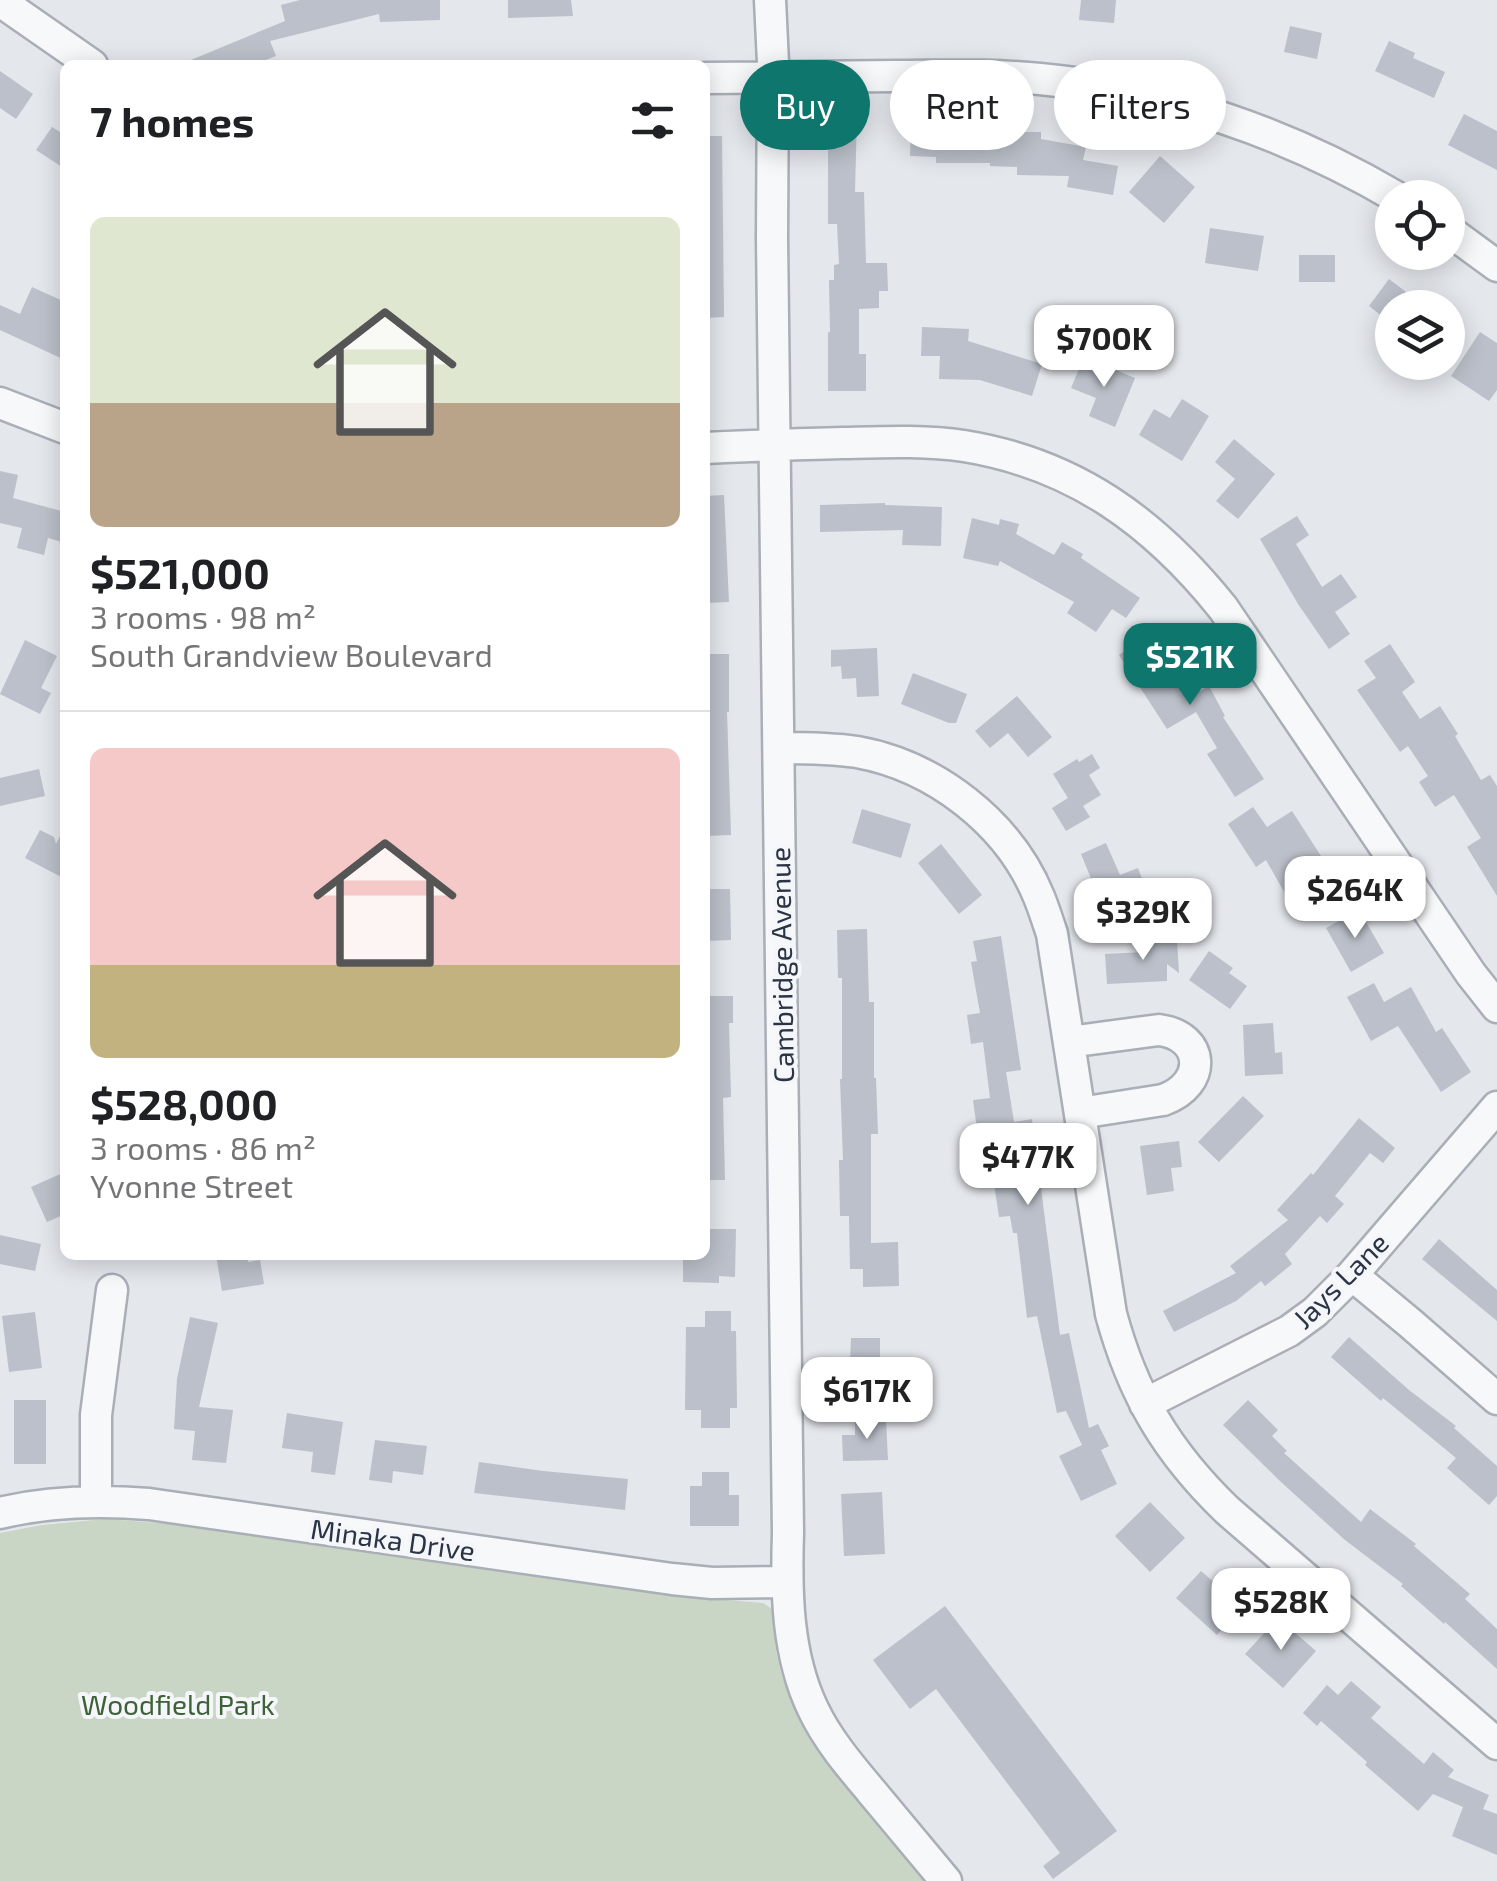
<!DOCTYPE html>
<meta charset="utf-8">
<style>
:root{--surface:#fff;--page:#f6f6f6;--text:#202124;--muted:#757577;--line:#e0e0e0;--accent:#0f766e}
body{margin:0;font-family:"Exo 2",sans-serif;background:var(--page);color:var(--text);height:100vh;display:flex;flex-direction:column;font-size:38px;white-space:nowrap}
*{box-sizing:border-box;margin:0}
p{font-size:32px;color:var(--muted)}
.icon{flex:none;width:55px;height:55px;fill:none;stroke:currentColor;stroke-width:2;stroke-linecap:round;stroke-linejoin:round}
.map{position:relative;flex:1;overflow:hidden}
.sheet{position:absolute;left:60px;top:60px;width:650px;height:1200px;display:flex;flex-direction:column;background:var(--surface);border-radius:15px;box-shadow:0 5px 25px #0003}
.sheet>*{flex:none}
.top-card{position:absolute;left:740px;top:60px;width:605px;height:90px;display:flex;gap:20px}
.tools{position:absolute;left:1375px;top:180px;display:grid;gap:20px}
.tools a{display:grid;place-items:center;width:90px;height:90px;border-radius:50%;background:var(--surface);box-shadow:0 5px 25px #0003;font-size:50px}
.price{position:absolute;translate:-50% -85px;padding:0 22px;border-radius:20px;background:#fff;color:#222;font-size:32px;line-height:65px;filter:drop-shadow(0 2px 5px #0008)}
.price::after{content:'';position:absolute;left:50%;top:60px;width:30px;height:22px;margin-left:-15px;background:inherit;clip-path:polygon(0 0,100% 0,50% 100%)}
.price.active{background:var(--accent);color:#fff}
ul{padding:0;list-style:none}
li{display:grid;align-content:center;gap:20px;height:530px;padding:0 30px}
li+li{border-top:2px solid var(--line)}
li span{display:grid;place-items:center;height:310px;border-radius:15px;color:#555}
li>.icon{margin-inline-start:auto}
span .icon{width:180px;height:180px;fill:#fffc;stroke-width:1}
li b{font-size:42px}
h2{display:flex;justify-content:space-between;align-items:center;height:120px;padding:0 30px;font-size:42px}
.tag{padding:0 35px;border-radius:45px;background:var(--surface);box-shadow:0 5px 25px #0003;font-size:35px;line-height:90px}
.tag.active{background:var(--accent);color:#fff}
.map>svg:first-child{display:block}
</style>
<div class="map">
<svg width="1497" height="1881" viewBox="0 0 1497 1881">
<rect width="100%" height="100%" fill="#e4e7ec"/>
<path fill="#c9d6c5" d="M105,1519l67,5 391,57 103,14 97,8 9,6 4,42 6,26 22,44 128,160h-932v-348l42,-8z"/>
<path fill="#bbc0ca" d="M300,0h140v20l-60,2 -1,-8 -109,27 6,15 -23,9h-74l106,-44 -4,-16z
M508,0h63l2,16 -65,2z
M1081,0h35l-2,23 -35,-3z
M1290,26l32,7 -5,26 -33,-7z
M1389,41l26,12 -2,5 32,14 -11,26 -59,-27z
M0,71l33,23 -17,25 -16,-11z
M1464,114l33,17v39l-49,-25z
M828,115l29,1 -2,76h9l2,71h21l1,28h-9v17l-20,1v45h7v37h-38v-59h2l-1,-52h5v-15l5,-1 -2,-40h-9z
M911,125l54,1v10l41,1v-5h35v7l45,8 -3,13 35,6 -5,29 -46,-8 2,-11 -52,-1v-8l-27,-1v-3h-54v-6l-26,-1z
M52,127l13,8v34l-29,-19z
M705,136h17l2,181 -19,1z
M1160,156l35,31 -31,36 -35,-31z
M1210,228l54,8 -6,35 -53,-8z
M1299,255h36v27h-36z
M1389,279l38,29h-35v16l-23,-18z
M32,287l33,15v58l-65,-30v-25l20,9z
M922,327l47,2 -1,12 74,23 -10,32 -52,-16 -41,-1 1,-23h-19z
M1480,332l17,11v47l-8,11 -38,-25z
M1084,357l51,21 -20,49 -26,-11 7,-18 -25,-10z
M1182,399l27,17 -27,45 -43,-26 15,-26 16,9z
M1234,439l41,35 -37,45 -22,-18 19,-22 -20,-17z
M0,471l18,4 -5,23 52,14v31l-17,-5 -4,17 -27,-7 5,-20 -22,-5z
M724,495l5,107 -24,1v-107z
M885,503v2l57,2 -1,39 -39,-1 1,-15 -83,2v-27z
M1297,516l12,19 -13,9 26,43 19,-13 16,23 -22,15 15,22 -21,15 -31,-45 -38,-65z
M972,518l27,7 1,-6 19,5 -3,10 38,21 8,-13 21,12 -2,4 59,40 -14,20 -14,-9 -16,23 -29,-19 7,-11 -74,-41 -2,5 -35,-8z
M1144,637l10,14 18,-13 15,22 -3,2 16,29 9,-5 16,30 -2,1 41,62 -29,18 -28,-43 10,-6 -21,-36 -29,17 -48,-74z
M25,640l32,16 -16,32 10,5 -11,21 -40,-20z
M1390,644l25,38 -13,10 18,27 20,-13 18,28 -3,2 26,44 9,-5 7,11v110l-30,-49 14,-9 -27,-43 -19,12 -16,-25 9,-6 -20,-30 -8,6 -43,-62 19,-12 -12,-17z
M877,648l2,48 -22,1 -1,-19 -14,1 -1,-13 -10,1v-17z
M705,654h24v58h-2l4,123 -26,1z
M913,673l54,21 -11,29h-7l-48,-19z
M1017,696l35,41 -24,20 -20,-24 -18,15 -15,-17z
M1092,754l8,14 -11,7 12,20 -18,11 7,11 -24,14 -14,-23 16,-10 -15,-24 24,-15 2,3z
M39,769l6,27 -45,10v-28z
M1253,807l14,20 25,-16 38,59 -15,9 15,27 -29,16 -35,-62 -10,7 -28,-43z
M862,809l49,15 -10,34 -49,-15z
M65,826v53l-40,-21 15,-28 14,7 2,7z
M1106,843l14,32 18,-7 10,27 -18,7 -4,-9 -25,10 -20,-49z
M941,844l41,51 -23,19 -41,-51z
M705,889h25l1,51 -26,1z
M1359,910l25,43 -33,19 -25,-44z
M867,929l2,73h5v76h2l2,56h-7v109l27,-1 1,44 -36,1v-18h-13l-1,-53h-9l-1,-56h4l-3,-81h2v-101h-4l-1,-48z
M1001,936l20,134 -15,2 8,50 18,-3 28,216 9,-2 20,95 9,-4 11,22 -8,4 16,34 -36,17 -22,-45 23,-11 -16,-34 -9,2 -20,-97 -10,2 -10,-85h-4l-3,-17 -11,1 -10,-67 -9,1 -7,-51 17,-2 -7,-56 -12,2 -4,-29 13,-2 -9,-51 6,-1 -4,-20z
M1177,940l2,33 -12,-9v17l-60,3 -2,-30 41,-2 -1,-3 -10,-7z
M1209,951l24,17 -4,5 18,13 -17,23 -41,-29z
M1374,983l10,19 27,-15 25,45 6,-4 29,44 -30,20 -43,-66 -27,15 -24,-44z
M705,996h28v27h-4l2,74 -8,1 2,82h-20z
M1273,1023l2,30 7,-1 1,22 -38,2 -2,-51z
M1243,1096l21,20 -45,46 -21,-20z
M1359,1118l36,30 -12,15 -13,-10 -35,43 9,8 -17,19 -7,-7 -35,38 7,10 -27,22 -4,-5 -25,20 -62,31 -11,-21 73,-38 -6,-7 58,-46 -11,-10 34,-37 2,2z
M1179,1141l3,26 -11,1 3,23 -27,4 -7,-49z
M65,1172v42l-18,8 -16,-35z
M710,1229h26l-1,48 -16,-1v7l-36,-1v-27h22v-11h5z
M0,1235l41,9 -6,27 -35,-7z
M1439,1239l58,51v31l-75,-62z
M216,1255h31l1,7 12,-2 4,24 -42,7z
M705,1311h26v20h5l1,77h-7v20h-29v-18h-16l1,-83h19z
M35,1312l7,56 -33,4 -7,-56z
M190,1317l28,6 -19,84 34,3 -7,53 -34,-3 3,-29 -21,-2 3,-50z
M1349,1337l60,53 47,36 -2,2 43,38v30l-8,9 -42,-37 9,-10 -73,-60 -2,3 -50,-44z
M851,1338h29v26h-5v25h-34v-26h9z
M14,1400h32v64h-32z
M1248,1400l30,30 -6,6 15,15 -3,2 77,69 9,-13 46,35 -2,2 56,48 -5,5 32,30v40l-52,-47 -1,2 -43,-38 2,-2 -58,-44 -64,-58 -58,-57z
M287,1413l56,9 -8,53 -24,-3 2,-20 -31,-4z
M886,1419l2,41 -45,1 -1,-26h13v-15z
M375,1440l52,6 -4,29 -30,-4 -1,12 -23,-3z
M479,1462l64,9 85,8 -3,31 -151,-17z
M702,1472h27v23h10v31h-49v-40h12z
M882,1492l3,62 -41,2 -3,-62z
M1150,1502l35,36 -35,34 -35,-36z
M1201,1571l23,20 10,-11 18,16 -35,39 -41,-37z
M945,1606l172,225 -64,48 -10,-13 17,-13 -124,-164 -26,20 -37,-49z
M1278,1618l38,33 -33,37 -38,-34z
M1351,1681l30,26 -10,11 53,46 9,-12 21,18 -6,7 41,18 -6,14 14,5v41l-45,-19 11,-29 -30,-13 -15,17 -53,-46 2,-3 -46,-41 -4,5 -14,-13 24,-28 11,10z"/>
<g fill="none" stroke-linecap="round" stroke-linejoin="round">
<defs>
<path id="minor" d="M770,0l3,63 -1,175 16,1295c-2,59 -1,122 25,176 14,30 37,57 58,82 25,30 50,60 75,90
M0,1l92,64
M705,78c63,-1 127,-1 190,-2 48,0 97,-2 145,3 126,12 248,54 358,119
M1448,230l49,36
M0,403l65,25
M705,448c46,-2 91,-4 137,-5 41,-1 82,-3 122,3 111,18 190,76 259,162l248,366 26,33
M779,748c26,0 52,0 78,4 78,14 152,71 182,145 5,12 9,25 13,37l59,380c22,81 56,138 116,196l270,234
M1069,1042l90,-12c46,6 49,54 4,70l-83,13
M1352,1275l58,48 87,76
M1145,1404l144,-73 26,-19 37,-37 145,-168
M96,1502v-87l16,-125
M0,1513c49,-12 99,-13 149,-9l523,75 40,4 75,-1"/>
</defs>
<use href="#minor" stroke="#a9aeb7" stroke-width="35"/>
<use href="#minor" stroke="#f7f8fa" stroke-width="30"/>
</g>
<g text-anchor="middle" dominant-baseline="central" stroke-width="8" stroke-linejoin="round" paint-order="stroke">
<g font-size="28" fill="#2b3445" stroke="#f4f6f9">
<text transform="translate(781 965) rotate(-91)">Cambridge Avenue</text>
<text transform="translate(1340 1280) rotate(-45)">Jays Lane</text>
<text transform="translate(393 1539) rotate(8)">Minaka Drive</text>
</g>
<g font-size="28" fill="#3f6138" stroke="#f4f6f9">
<text x="178" y="1704">Woodfield Park</text>
</g>
</g>
</svg>
<div class="tools">
<a><svg class="icon" aria-label="locate" viewBox="0 0 24 24"><circle cx="12" cy="12" r="6"/><path d="M12 2v4M12 18v4M2 12h4M18 12h4"/></svg></a>
<a><svg class="icon" aria-label="layers" viewBox="0 0 24 24"><path d="M12 4l9 5-9 5-9-5zM3 14l9 5 9-5"/></svg></a>
</div>
<b class="price" style="left:1104px;top:390px">$700K</b>
<b class="price active" style="left:1190px;top:708px">$521K</b>
<b class="price" style="left:1355px;top:941px">$264K</b>
<b class="price" style="left:1143px;top:963px">$329K</b>
<b class="price" style="left:1028px;top:1208px">$477K</b>
<b class="price" style="left:867px;top:1442px">$617K</b>
<b class="price" style="left:1281px;top:1653px">$528K</b>
<div class="top-card">
<a class="tag active">Buy</a>
<a class="tag">Rent</a>
<a class="tag">Filters</a>
</div>
<section class="sheet">
<h2>7 homes<svg class="icon" aria-label="filters" viewBox="0 0 24 24"><path d="M4 7h16M4 17h16"/><circle cx="9" cy="7" r="2"/><circle cx="15" cy="17" r="2"/></svg></h2>
<ul>
<li><span style="background:linear-gradient(#dfe7d0 60%,#b9a48a 0)"><svg class="icon" aria-label="home" viewBox="0 0 24 24"><path d="M3 11l9-7 9 7M6 9v11h12V9"/></svg></span><div><b>$521,000</b><p>3 rooms · 98 m²</p><p>South Grandview Boulevard</p></div></li>
<li><span style="background:linear-gradient(#f6c9c9 70%,#c2b280 0)"><svg class="icon" aria-label="home" viewBox="0 0 24 24"><path d="M3 11l9-7 9 7M6 9v11h12V9"/></svg></span><div><b>$528,000</b><p>3 rooms · 86 m²</p><p>Yvonne Street</p></div></li>
</ul>
</section>
</div>
